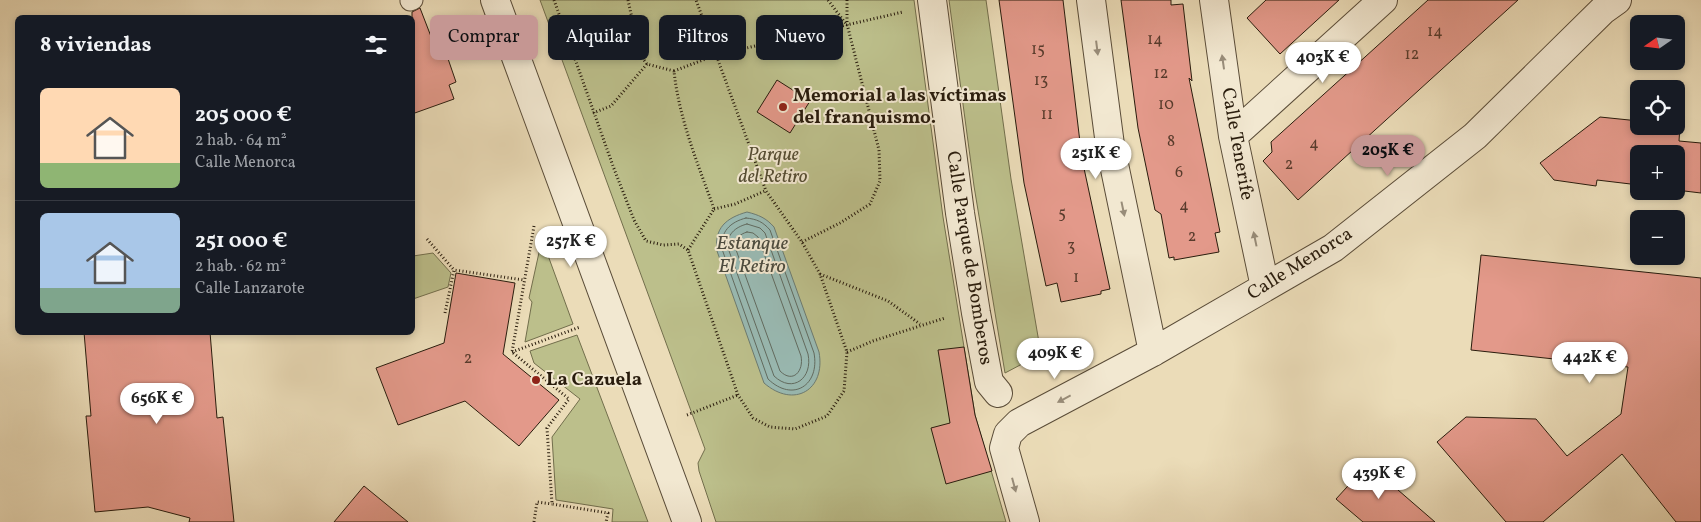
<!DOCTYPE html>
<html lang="es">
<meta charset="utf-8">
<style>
:root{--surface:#171b24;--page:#242831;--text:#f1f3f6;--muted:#9ea1a6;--line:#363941;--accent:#c59692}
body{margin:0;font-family:Vollkorn,serif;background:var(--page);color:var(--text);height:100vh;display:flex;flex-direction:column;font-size:19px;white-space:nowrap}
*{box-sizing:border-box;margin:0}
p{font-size:16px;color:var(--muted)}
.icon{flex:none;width:28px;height:28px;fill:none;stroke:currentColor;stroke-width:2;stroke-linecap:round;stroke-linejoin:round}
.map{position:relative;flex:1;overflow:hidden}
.panel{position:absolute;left:15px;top:15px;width:400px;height:320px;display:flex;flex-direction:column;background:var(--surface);border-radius:8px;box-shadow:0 2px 8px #0003}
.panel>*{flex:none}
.top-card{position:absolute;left:430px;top:15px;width:475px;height:45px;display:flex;gap:10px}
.needle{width:32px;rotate:256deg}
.controls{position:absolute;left:1630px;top:15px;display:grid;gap:10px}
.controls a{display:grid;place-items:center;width:55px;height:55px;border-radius:8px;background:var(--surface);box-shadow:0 2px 8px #0003;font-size:25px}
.price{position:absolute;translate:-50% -42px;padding:0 11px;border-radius:18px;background:#fff;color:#222;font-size:16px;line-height:32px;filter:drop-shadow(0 1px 2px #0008)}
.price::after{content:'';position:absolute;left:50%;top:30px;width:15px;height:11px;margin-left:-8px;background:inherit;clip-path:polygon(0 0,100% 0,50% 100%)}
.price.active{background:var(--accent);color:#111}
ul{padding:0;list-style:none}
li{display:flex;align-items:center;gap:15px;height:125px;padding:0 25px}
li+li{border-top:1px solid var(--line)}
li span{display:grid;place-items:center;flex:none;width:140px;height:100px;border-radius:8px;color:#555}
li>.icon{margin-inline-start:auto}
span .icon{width:60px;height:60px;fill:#fffc;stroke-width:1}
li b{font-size:21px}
h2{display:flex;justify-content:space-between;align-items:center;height:60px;padding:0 25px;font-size:21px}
.tag{padding:0 18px;border-radius:8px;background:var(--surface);box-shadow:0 2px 8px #0003;font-size:18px;line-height:45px}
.tag.active{background:var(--accent);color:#111}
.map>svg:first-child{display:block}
</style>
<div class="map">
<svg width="1701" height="522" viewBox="0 0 1701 522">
<rect width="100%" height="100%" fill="#ebdcb8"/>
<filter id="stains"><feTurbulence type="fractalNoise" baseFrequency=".004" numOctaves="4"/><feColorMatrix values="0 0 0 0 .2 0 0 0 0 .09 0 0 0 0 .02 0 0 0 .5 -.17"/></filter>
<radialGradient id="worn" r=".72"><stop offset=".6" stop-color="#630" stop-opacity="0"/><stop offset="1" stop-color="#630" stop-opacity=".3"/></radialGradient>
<path fill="#bcbf8b" stroke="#726e4c" d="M540,0h374l29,217 32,198 31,107h-290l-17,-51 -1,-8 7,-14z
M949,0h37l25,179 30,175 -36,19 -31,-187z
M542,239l31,85 -48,18 7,-40 -3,-4z
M433,253l18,20 -3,14 -35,12v-43z
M577,335l71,187h-36l1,-13 -57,-9 -4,-63 28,-38 -46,-36 -4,-12z"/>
<path fill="#99bab3" stroke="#6c7b71" d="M747,212c12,3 19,6 27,15l45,125c7,38 -25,57 -55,31l-47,-132c-3,-23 9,-33 30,-39z"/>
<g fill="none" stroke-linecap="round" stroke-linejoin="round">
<path stroke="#616b60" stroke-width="1" d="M746,218c11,1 17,4 24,12l44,123c6,32 -21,50 -46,26l-46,-130c-2,-17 8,-27 24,-31z
M747,224l13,4 5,5 43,121c5,24 -15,40 -34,22l-46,-128c-2,-13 7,-21 19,-24z
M747,232l6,1 5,4 43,119c3,15 -8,28 -21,15l-45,-124c-1,-8 5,-13 12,-15z"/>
</g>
<path fill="#e3998a" stroke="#291c0d" d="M999,0h64l19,159 28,130 -9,2v3l-40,8 -4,-19 -11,3 -22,-103z
M1121,0h50v5l12,-1 9,77 -3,-3 31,154 -5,1 4,19 -45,8v-3l-5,1 -8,-44 -6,-4 -17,-82z
M1266,0h73l-59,54 -33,-36z
M1428,0h90l-220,200 -35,-39 9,-9 -1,-10z
M420,8l17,44 8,-2 11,32 -7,3 5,14 -42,15v-102z
M777,80l33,21 -20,32 -33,-21z
M1600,117l39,4v5h37v-2l4,1 -1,16 22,2v50l-25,-3v-36h-37v31l-42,-5 -1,6 -42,-6 -14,-17z
M1481,255l220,23v244h-25l-54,-68 -79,68h-37l-69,-80 29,-25 70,2 31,37 54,-42 7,-47 -157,-17z
M456,273l59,10 -12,71 56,46 -40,46 -54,-45 -67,24 -22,-57 68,-25z
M84,332h126l7,86 6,-1 11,105h-45l1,-4 -42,-11 -53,5 -9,-96h5z
M964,347l11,68 17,56 -46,13 -15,-56 19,-5 -12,-73z
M1368,464l67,58h-72l-27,-23z
M364,486l44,36h-74z"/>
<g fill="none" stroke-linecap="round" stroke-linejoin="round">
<defs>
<path id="service" d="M410,1l3,-1"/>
<path id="pedestrian" d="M932,0l28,213 16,100 13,69 9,11"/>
<path id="minor" d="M1091,0l19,145 43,207
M1214,0l19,136 32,151
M1233,136l150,-136
M1025,522l-21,-74 4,-14 11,-11 134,-71 180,-104 142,-112 128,-126 14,-10"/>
<path id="tertiary" d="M495,0l192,522"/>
</defs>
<use href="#service" stroke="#5a4c38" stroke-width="21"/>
<use href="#pedestrian" stroke="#5a4c38" stroke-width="30"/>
<use href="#minor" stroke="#5a4c38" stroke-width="30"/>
<use href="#tertiary" stroke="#5a4c38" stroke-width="30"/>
<path stroke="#291c0d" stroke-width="3" stroke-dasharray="1 2.5" stroke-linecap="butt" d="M554,0l59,166 21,54 12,21 17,4 16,-1 9,6 50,145 15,23 17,9 25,2 32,-13 17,-25 3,-39 -27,-78 -18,-32 -36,-51 -70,-191
M628,0l12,55 7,9 27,7c5,48 24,93 40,138l-26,41
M828,0l18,24
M674,71l42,-16 187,-43
M593,113l18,-7 36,-42
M714,209l21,-5 30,-13
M534,226l-22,126 57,47 -22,29 5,76 56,9 -2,9
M427,239l27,31
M802,242l38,-19 30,-19 10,-23 -1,-31 -32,-126v-24
M820,274l68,27 32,23
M445,313l9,-43 70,10
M512,352l68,-25
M847,352l26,-11 72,-23
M687,415l51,-20
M534,522l3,-20 15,2"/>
<use href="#service" stroke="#f2e8d1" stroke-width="19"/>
<use href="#pedestrian" stroke="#f2e8d1" stroke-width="28"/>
<use href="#minor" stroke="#f2e8d1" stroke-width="28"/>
<use href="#tertiary" stroke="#f2e8d1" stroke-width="28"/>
</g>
<defs><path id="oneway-solid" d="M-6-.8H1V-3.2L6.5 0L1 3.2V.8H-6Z" transform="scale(1.25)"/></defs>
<g fill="#988c79">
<use href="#oneway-solid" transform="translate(1097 48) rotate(83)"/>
<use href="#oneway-solid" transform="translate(1223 62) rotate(-98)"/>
<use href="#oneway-solid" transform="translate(1123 209) rotate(78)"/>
<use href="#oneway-solid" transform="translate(1255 239) rotate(-102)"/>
<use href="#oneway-solid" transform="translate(1064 399) rotate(152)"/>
<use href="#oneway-solid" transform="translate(1014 485) rotate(75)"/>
</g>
<g fill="#8f2418" stroke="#f2e8d1" stroke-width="2">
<circle cx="783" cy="107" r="5"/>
<circle cx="536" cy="380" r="5"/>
</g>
<g text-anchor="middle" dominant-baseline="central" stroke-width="4" stroke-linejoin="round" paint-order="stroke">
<g font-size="16" fill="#583b2c">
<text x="1435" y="32">14</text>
<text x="1155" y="40">14</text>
<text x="1038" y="50">15</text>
<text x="1412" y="55">12</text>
<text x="1161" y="74">12</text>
<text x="1041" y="81">13</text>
<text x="1166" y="105">10</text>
<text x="1047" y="115">11</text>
<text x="1171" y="142">8</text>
<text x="1314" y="144">4</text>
<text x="1289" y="165">2</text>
<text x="1179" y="173">6</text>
<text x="1184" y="206">4</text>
<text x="1062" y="214">5</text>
<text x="1192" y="237">2</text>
<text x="1071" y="247">3</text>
<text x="1076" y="278">1</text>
<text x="468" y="359">2</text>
</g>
<g font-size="19" font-weight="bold" fill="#291c0d" stroke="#f2e8d1" text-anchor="start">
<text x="793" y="96">Memorial a las víctimas<tspan x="793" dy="22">del franquismo.</tspan></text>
<text x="546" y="380">La Cazuela</text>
</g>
<g font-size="19" fill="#291c0d" stroke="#f2e8d1">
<text transform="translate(1237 144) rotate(80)">Calle Tenerife</text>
<text transform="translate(969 258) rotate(81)">Calle Parque de Bomberos</text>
<text transform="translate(1300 264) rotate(-32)">Calle Menorca</text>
</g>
<g font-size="19" font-style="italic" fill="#554d33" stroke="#f2e8d1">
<text x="773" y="155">Parque<tspan x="773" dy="22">del Retiro</tspan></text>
</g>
<g font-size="20" font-style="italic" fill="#4b4b3f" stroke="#f2e8d1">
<text x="752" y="244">Estanque<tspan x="752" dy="23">El Retiro</tspan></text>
</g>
</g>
<rect width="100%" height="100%" filter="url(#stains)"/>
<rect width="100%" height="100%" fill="url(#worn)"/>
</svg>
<div class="controls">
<a><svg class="needle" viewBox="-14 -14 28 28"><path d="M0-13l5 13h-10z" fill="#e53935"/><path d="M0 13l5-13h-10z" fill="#9ea1a6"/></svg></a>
<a><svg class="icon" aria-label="locate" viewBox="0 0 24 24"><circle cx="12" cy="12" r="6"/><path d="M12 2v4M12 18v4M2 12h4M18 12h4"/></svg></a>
<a>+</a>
<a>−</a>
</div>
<b class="price" style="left:1323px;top:84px">403K €</b>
<b class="price active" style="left:1388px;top:177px">205K €</b>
<b class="price" style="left:1096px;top:180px">251K €</b>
<b class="price" style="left:571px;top:268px">257K €</b>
<b class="price" style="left:1055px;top:380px">409K €</b>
<b class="price" style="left:1590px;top:384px">442K €</b>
<b class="price" style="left:157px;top:425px">656K €</b>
<b class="price" style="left:1379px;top:500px">439K €</b>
<div class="top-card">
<a class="tag active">Comprar</a>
<a class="tag">Alquilar</a>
<a class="tag">Filtros</a>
<a class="tag">Nuevo</a>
</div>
<section class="panel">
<h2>8 viviendas<svg class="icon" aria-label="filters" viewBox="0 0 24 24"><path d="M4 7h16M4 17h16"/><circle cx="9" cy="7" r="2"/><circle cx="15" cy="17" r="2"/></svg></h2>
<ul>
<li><span style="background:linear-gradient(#ffd9b3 75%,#8fb573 0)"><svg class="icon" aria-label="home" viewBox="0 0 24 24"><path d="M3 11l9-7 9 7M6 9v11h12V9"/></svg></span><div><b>205 000 €</b><p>2 hab. · 64 m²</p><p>Calle Menorca</p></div></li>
<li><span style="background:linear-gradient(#a9c7e8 75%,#7fa58c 0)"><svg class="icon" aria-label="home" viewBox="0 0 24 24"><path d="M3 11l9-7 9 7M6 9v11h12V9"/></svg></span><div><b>251 000 €</b><p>2 hab. · 62 m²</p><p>Calle Lanzarote</p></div></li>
</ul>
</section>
</div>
